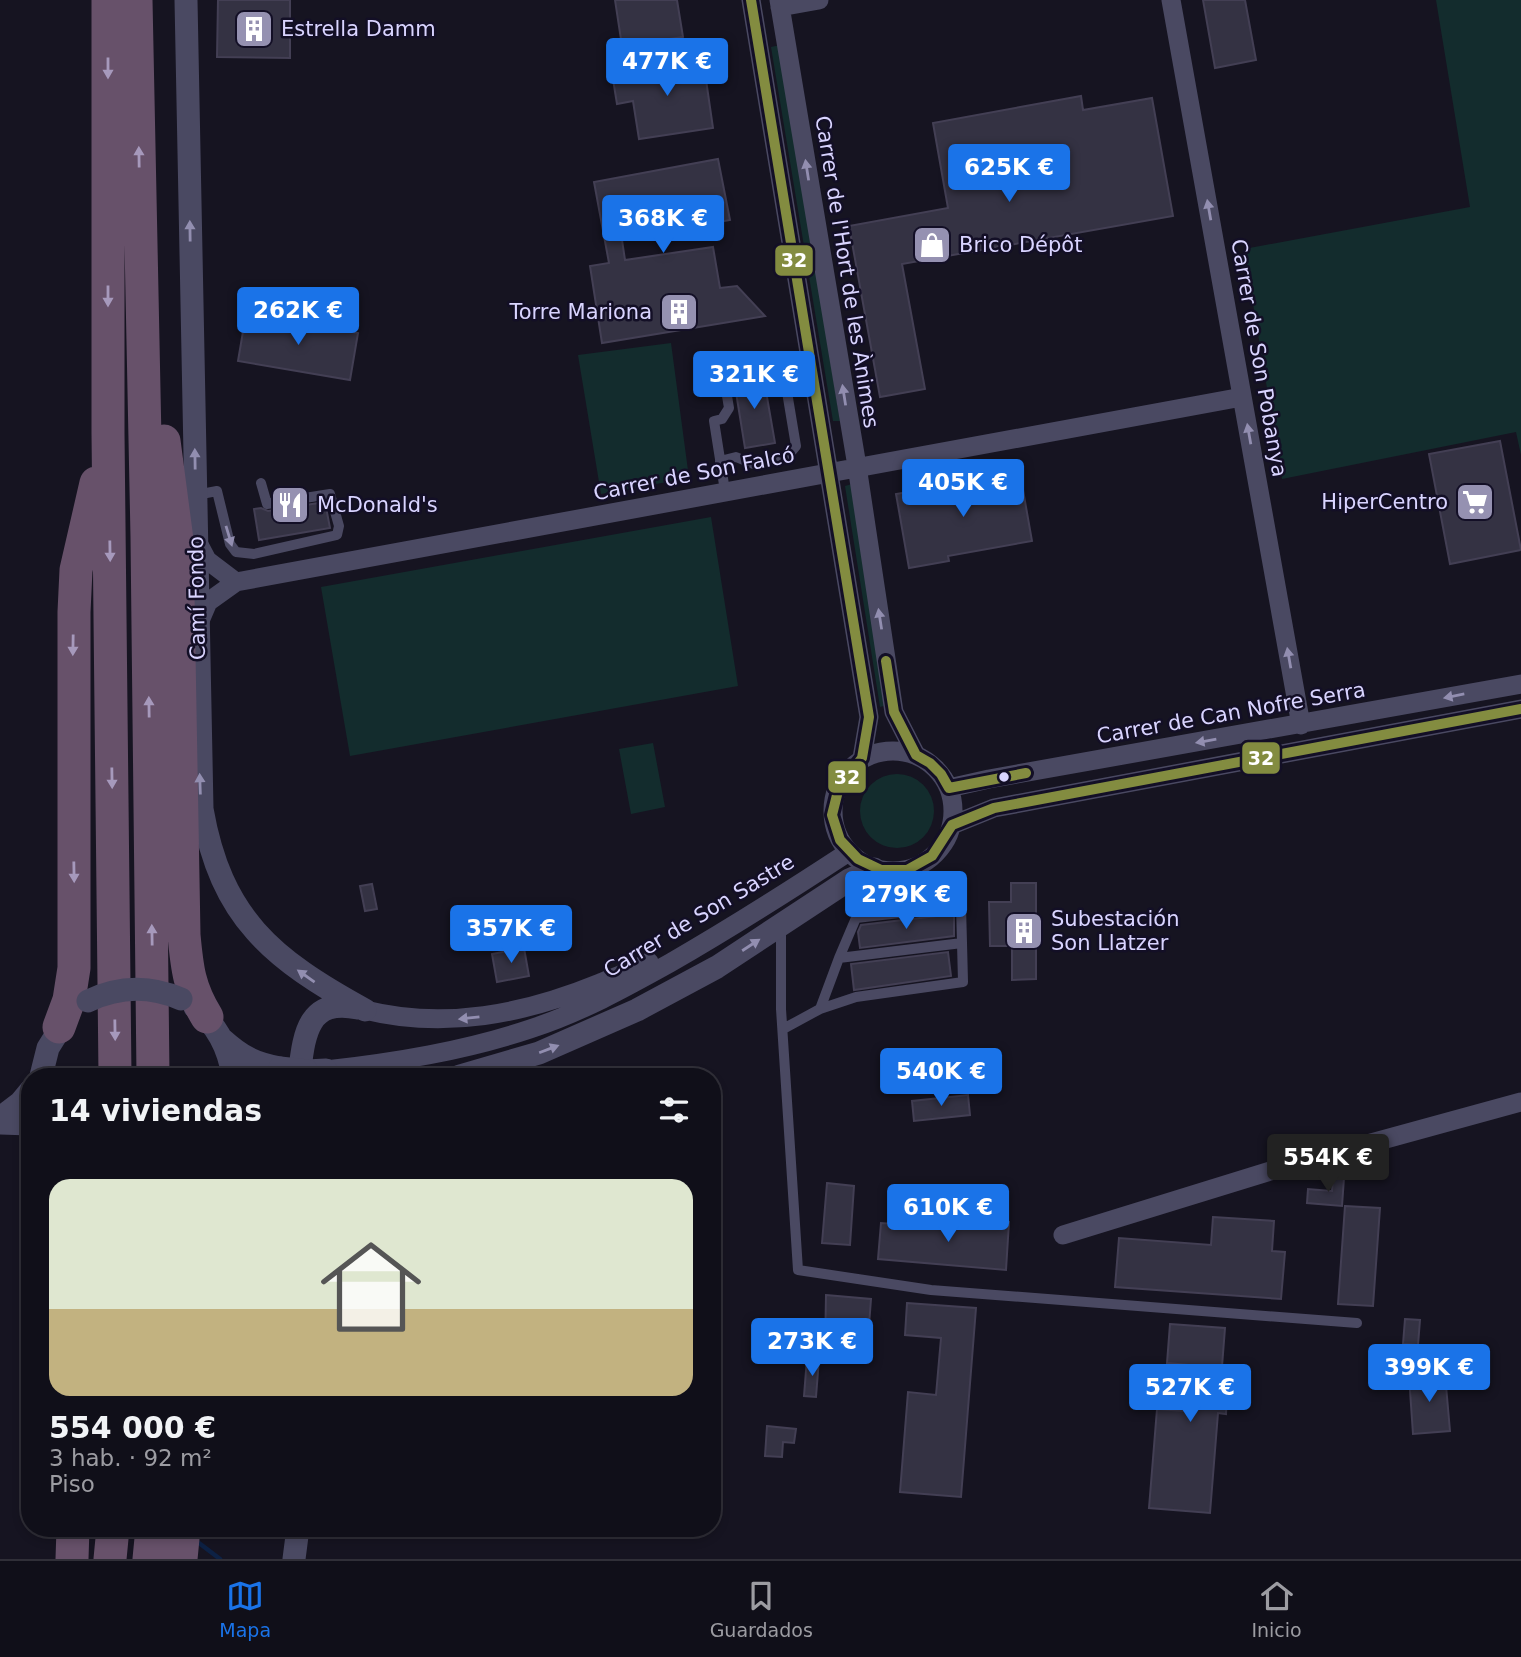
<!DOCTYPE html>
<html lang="es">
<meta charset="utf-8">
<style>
:root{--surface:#100f19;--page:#1e1d26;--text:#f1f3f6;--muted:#9c9ca2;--line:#302f38;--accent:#1a73e8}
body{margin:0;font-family:"DejaVu Sans",sans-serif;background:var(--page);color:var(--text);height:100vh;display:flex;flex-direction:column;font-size:26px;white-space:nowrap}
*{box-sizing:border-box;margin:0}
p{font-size:23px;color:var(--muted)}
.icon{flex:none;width:38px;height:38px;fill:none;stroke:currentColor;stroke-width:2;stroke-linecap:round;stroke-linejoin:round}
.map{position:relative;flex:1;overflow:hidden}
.drawer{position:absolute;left:21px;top:1068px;width:700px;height:469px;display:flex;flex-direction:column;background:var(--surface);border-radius:28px;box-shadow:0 4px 10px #0003,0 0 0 2px var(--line)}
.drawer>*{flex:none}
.price{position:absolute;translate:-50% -60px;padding:0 16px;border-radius:7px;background:var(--accent);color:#fff;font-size:23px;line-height:46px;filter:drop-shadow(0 2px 4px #0008)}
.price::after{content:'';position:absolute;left:50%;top:42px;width:21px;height:16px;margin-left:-10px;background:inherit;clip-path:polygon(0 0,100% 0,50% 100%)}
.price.on{background:#222;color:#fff}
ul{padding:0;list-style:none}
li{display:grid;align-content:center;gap:14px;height:371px;padding:0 28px}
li+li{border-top:2px solid var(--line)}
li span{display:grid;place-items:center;height:217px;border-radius:21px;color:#555}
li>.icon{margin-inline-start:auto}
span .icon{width:126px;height:126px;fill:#fffc;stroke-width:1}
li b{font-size:30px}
h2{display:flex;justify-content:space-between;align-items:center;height:84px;padding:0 28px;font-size:30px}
.dock{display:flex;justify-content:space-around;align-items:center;height:98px;border-top:2px solid var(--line);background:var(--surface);font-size:19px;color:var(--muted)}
.dock a{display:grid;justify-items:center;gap:4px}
.dock .on{color:var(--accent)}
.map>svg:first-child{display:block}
</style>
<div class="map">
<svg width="1521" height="1559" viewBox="0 0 1521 1559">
<rect width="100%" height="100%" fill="#161421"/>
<path fill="#132c2d" d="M1436,0h85v455l-5,-23 -234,47 -38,-230 226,-42z
M780,45l60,376h-7l-62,-374z
M671,343l18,135 -88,16 -23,-139z
M852,484l35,221 -7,2 -35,-221z
M711,517l27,169 -388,70 -29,-169z
M653,743l12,64 -34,7 -12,-65z
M860 811a37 37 0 1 1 74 0a37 37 0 1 1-74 0Z"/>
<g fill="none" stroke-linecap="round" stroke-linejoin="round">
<path stroke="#0d2144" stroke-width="4.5" d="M199,1543l21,16"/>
</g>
<path fill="#343243" stroke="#433f54" stroke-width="2" d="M218,0h72v58l-73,-1z
M615,0h62l6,37 -61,9z
M1203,0h42l11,60 -41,8z
M703,59l10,69 -74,11 -6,-38 -16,3 -5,-31z
M1081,96l2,14 69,-12 21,118 -271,48 23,125 -45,8 -31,-171 99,-18 -15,-85z
M718,159l12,61 -108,20 3,20 88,-13 7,41 17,-2 28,30 -163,27 -12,-77 19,-3 -15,-81z
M246,314l112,19 -8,47 -112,-19z
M763,374l12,69 -30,5 -11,-68z
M1500,441l21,109 -71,14 -21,-110z
M1020,473l12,68 -84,15 1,5 -40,7 -13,-74z
M325,502l5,26 -71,12 -5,-31 7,-1 7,3z
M1011,883h25v96l-24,1v-34h-22l-1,-44h22z
M372,884l5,25 -12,2 -5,-25z
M954,914v22l-94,12 -2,-16 3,-7z
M524,948l5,28 -32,6 -5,-28z
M948,952l3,24 -97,14 -3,-26z
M968,1095l2,20 -56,6 -2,-20z
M1333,1177l11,1 -2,28 -35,-3 1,-14 24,2z
M827,1183l27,3 -4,59 -28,-2z
M1345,1206l35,2 -7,98 -35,-2z
M1213,1217l61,4 -2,30 13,1 -4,47 -166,-12 4,-49 92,7z
M957,1218l52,4 -3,48 -128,-11 3,-36 75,5z
M826,1295l45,4 -4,53 -42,-3z
M907,1303l69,5 -15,189 -61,-5 8,-100 28,3 5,-57 -36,-3z
M1405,1319l15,1 -2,25 -15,-1z
M1170,1324l55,4 -5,64 7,1 -1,21 -8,-1 -8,100 -61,-5 8,-99 27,2 4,-46 -21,-2z
M807,1358l12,1 -3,38 -12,-1z
M1445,1374l5,57 -37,3 -4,-58z
M767,1426l29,3 -2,14 -11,-1 -1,15 -17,-1z"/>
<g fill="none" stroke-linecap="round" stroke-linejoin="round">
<path stroke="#4a4962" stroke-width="10" d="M720,461l16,-4 17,7 33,-6 10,-12 -12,-72 -9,-10 -47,8 -3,12 4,24 -7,11 -8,2 11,70
M196,495l21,-4 13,53 6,8 18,2 83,-19 2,-9 -9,-32 -63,10 -6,-21
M781,926v83l17,261 133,20 426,33
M839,958l17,-40 105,-12 1,37
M783,1029l37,-20 36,-12 107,-15 -1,-39 -123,15 -19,51"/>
<path stroke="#4a4962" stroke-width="19" d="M751,0l118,717 -7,41
M779,0l78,466 37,246 22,43
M1171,0l130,725
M780,7l39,-7
M197,541l10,19 29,22
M199,623l9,-21 28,-20 1006,-185
M833 811a60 60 0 1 1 120 0a60 60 0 1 1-120 0Z
M949,788l40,-9 532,-95
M952,825l42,-17 527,-99
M365,1010c80,20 159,4 235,-27 16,-7 34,-12 49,-21
M326,1070c70,-8 138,-19 204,-41 50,-16 95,-41 140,-66 61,-35 119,-72 177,-110
M1063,1235l217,-67 241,-66"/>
<path stroke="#4a4962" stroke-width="23" d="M186,0l16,809c19,109 70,150 163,201
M195,1007c22,18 34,42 38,69
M222,1039c20,18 32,24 58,29
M307,1071l19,-1
M41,1076l7,-28 20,-32
M299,1076c5,-39 7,-79 59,-68
M460,1076l79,-23 98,-43 80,-43 132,-87 25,-11
M0,1118l20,-15 10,-12
M0,1123l30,1
M294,1559l4,-31"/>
<path stroke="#67516a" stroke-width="33" d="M108,0v433l7,643
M136,0l11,537 6,539
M164,441l13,99 7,395c3,33 5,53 23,82
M59,1027l10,-27 5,-32v-356l2,-42 20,-87
M72,1559l1,-31
M110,1559l3,-31
M149,1559l3,-31
M181,1559l3,-31"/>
<path stroke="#4a4962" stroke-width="23" d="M88,1001c31,-15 61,-16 93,-2
M280,1068l27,3"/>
<defs>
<path id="bus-1" d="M751,0l118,717 -7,41 -23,29 -7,28 8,25 18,19 23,11h26l25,-14 20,-31 42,-17 527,-99
M886,661l8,51 22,43 14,8 11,11 8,14 77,-15"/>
</defs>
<use href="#bus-1" stroke="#130f26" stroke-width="16"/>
<use href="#bus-1" stroke="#838c40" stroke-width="10"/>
</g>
<defs><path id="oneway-solid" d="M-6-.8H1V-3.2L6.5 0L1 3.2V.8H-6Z" transform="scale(1.75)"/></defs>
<g fill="#a699bc">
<use href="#oneway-solid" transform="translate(108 68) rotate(90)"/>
<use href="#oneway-solid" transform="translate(139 157) rotate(-91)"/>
<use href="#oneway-solid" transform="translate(108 296) rotate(90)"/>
<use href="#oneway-solid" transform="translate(110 551) rotate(89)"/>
<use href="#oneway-solid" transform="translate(73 645) rotate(91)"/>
<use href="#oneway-solid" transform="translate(149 707) rotate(-91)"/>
<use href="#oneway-solid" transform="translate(112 778) rotate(89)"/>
<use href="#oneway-solid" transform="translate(74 872) rotate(89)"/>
<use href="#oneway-solid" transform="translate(152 935) rotate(-91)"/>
<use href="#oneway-solid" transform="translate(115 1030) rotate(89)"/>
</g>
<g fill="#928eb0">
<use href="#oneway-solid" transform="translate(807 170) rotate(-99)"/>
<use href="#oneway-solid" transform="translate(1209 210) rotate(-100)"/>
<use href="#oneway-solid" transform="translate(190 231) rotate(-91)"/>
<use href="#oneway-solid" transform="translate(844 395) rotate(-99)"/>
<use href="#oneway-solid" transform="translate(1249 434) rotate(-100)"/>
<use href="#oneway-solid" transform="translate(195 459) rotate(-91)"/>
<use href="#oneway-solid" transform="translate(229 536) rotate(73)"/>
<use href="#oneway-solid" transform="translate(880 619) rotate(-99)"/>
<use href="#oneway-solid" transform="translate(1289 658) rotate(-100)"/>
<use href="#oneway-solid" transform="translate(1454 696) rotate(169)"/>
<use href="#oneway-solid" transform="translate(1206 741) rotate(170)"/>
<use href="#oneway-solid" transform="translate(200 784) rotate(-92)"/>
<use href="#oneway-solid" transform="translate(751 945) rotate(-33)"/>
<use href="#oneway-solid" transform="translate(306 976) rotate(-145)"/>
<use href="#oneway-solid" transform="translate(469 1018) rotate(174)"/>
<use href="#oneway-solid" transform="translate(549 1049) rotate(-21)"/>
</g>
<defs>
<symbol id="building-square" viewBox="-11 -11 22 22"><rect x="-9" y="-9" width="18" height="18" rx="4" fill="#9591b1" stroke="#130f26"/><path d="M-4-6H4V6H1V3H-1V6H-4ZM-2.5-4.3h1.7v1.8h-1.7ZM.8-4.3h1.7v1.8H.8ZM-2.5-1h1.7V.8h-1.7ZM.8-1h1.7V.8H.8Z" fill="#fff"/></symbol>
<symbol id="shop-square" viewBox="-11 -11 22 22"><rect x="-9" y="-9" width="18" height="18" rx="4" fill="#9591b1" stroke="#130f26"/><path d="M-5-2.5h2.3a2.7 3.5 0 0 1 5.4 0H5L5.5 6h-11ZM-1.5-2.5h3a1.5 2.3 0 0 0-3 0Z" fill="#fff"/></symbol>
<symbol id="supermarket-square" viewBox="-11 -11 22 22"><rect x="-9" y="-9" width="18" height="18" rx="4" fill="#9591b1" stroke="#130f26"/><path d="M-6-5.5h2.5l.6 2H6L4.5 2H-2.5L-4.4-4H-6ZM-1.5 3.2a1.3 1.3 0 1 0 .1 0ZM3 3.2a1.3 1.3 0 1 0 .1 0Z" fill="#fff"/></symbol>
<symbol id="restaurant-square" viewBox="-11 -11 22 22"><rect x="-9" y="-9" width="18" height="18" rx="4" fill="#9591b1" stroke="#130f26"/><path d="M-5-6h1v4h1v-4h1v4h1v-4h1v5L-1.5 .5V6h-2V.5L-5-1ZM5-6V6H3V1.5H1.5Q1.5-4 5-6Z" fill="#fff"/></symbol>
</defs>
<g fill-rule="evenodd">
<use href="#building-square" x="232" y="7" width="44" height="44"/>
<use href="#shop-square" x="910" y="223" width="44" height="44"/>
<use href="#building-square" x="657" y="290" width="44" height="44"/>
<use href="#supermarket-square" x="1453" y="480" width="44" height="44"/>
<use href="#restaurant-square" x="268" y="483" width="44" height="44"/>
<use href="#building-square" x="1002" y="909" width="44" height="44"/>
</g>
<circle fill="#d9d4ff" stroke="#130f26" stroke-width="2.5" cx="1004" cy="777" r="6"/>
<g text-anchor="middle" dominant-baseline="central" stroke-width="5" stroke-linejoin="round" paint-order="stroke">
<g font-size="21" fill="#d9d4ff" stroke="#130f26" text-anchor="start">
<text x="281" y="29">Estrella Damm</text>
<text x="959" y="245">Brico Dépôt</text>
<text x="652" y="312" text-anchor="end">Torre Mariona</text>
<text x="1448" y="502" text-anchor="end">HiperCentro</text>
<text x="317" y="505">McDonald's</text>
<text x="1051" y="919">Subestación<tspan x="1051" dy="24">Son Llatzer</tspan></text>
</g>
<g font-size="21" fill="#d9d4ff" stroke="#130f26">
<text transform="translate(847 272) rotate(81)">Carrer de l'Hort de les Ànimes</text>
<text transform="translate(1259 358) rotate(80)">Carrer de Son Pobanya</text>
<text transform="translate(694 474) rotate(-11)">Carrer de Son Falcó</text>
<text transform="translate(197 598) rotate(-91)">Camí Fondo</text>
<text transform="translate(1231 713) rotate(-10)">Carrer de Can Nofre Serra</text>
<text transform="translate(699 916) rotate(-31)">Carrer de Son Sastre</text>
</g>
</g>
<g stroke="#130f26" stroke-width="2.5">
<rect x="774" y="244" width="40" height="33" rx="7" fill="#838c40"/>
<rect x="1241" y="741" width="40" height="34" rx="7" fill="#838c40"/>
<rect x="827" y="760" width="40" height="34" rx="7" fill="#838c40"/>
</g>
<g font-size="19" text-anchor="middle" font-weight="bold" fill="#fff">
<text x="794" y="267">32</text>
<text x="1261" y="765">32</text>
<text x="847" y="784">32</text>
</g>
</svg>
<b class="price" style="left:667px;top:98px">477K €</b>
<b class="price" style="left:1009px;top:204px">625K €</b>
<b class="price" style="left:663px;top:255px">368K €</b>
<b class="price" style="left:298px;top:347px">262K €</b>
<b class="price" style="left:754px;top:411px">321K €</b>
<b class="price" style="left:963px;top:519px">405K €</b>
<b class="price" style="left:906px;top:931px">279K €</b>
<b class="price" style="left:511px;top:965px">357K €</b>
<b class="price" style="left:941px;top:1108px">540K €</b>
<b class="price on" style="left:1328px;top:1194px">554K €</b>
<b class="price" style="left:948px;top:1244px">610K €</b>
<b class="price" style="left:812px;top:1378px">273K €</b>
<b class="price" style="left:1429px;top:1404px">399K €</b>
<b class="price" style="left:1190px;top:1424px">527K €</b>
<section class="drawer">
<h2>14 viviendas<svg class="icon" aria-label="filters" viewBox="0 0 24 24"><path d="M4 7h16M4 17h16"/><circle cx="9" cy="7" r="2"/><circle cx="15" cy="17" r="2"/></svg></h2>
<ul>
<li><span style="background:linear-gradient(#dfe7d0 60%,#c2b280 0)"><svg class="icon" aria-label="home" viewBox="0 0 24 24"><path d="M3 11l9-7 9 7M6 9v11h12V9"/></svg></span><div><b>554 000 €</b><p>3 hab. · 92 m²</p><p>Piso</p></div></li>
</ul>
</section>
</div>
<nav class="dock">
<a class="on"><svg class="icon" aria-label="map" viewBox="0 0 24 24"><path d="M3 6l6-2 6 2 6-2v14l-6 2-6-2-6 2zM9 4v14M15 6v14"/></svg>Mapa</a>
<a><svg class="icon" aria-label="saved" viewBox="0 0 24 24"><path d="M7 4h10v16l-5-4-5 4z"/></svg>Guardados</a>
<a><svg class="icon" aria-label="home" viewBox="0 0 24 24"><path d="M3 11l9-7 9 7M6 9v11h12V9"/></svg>Inicio</a>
</nav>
